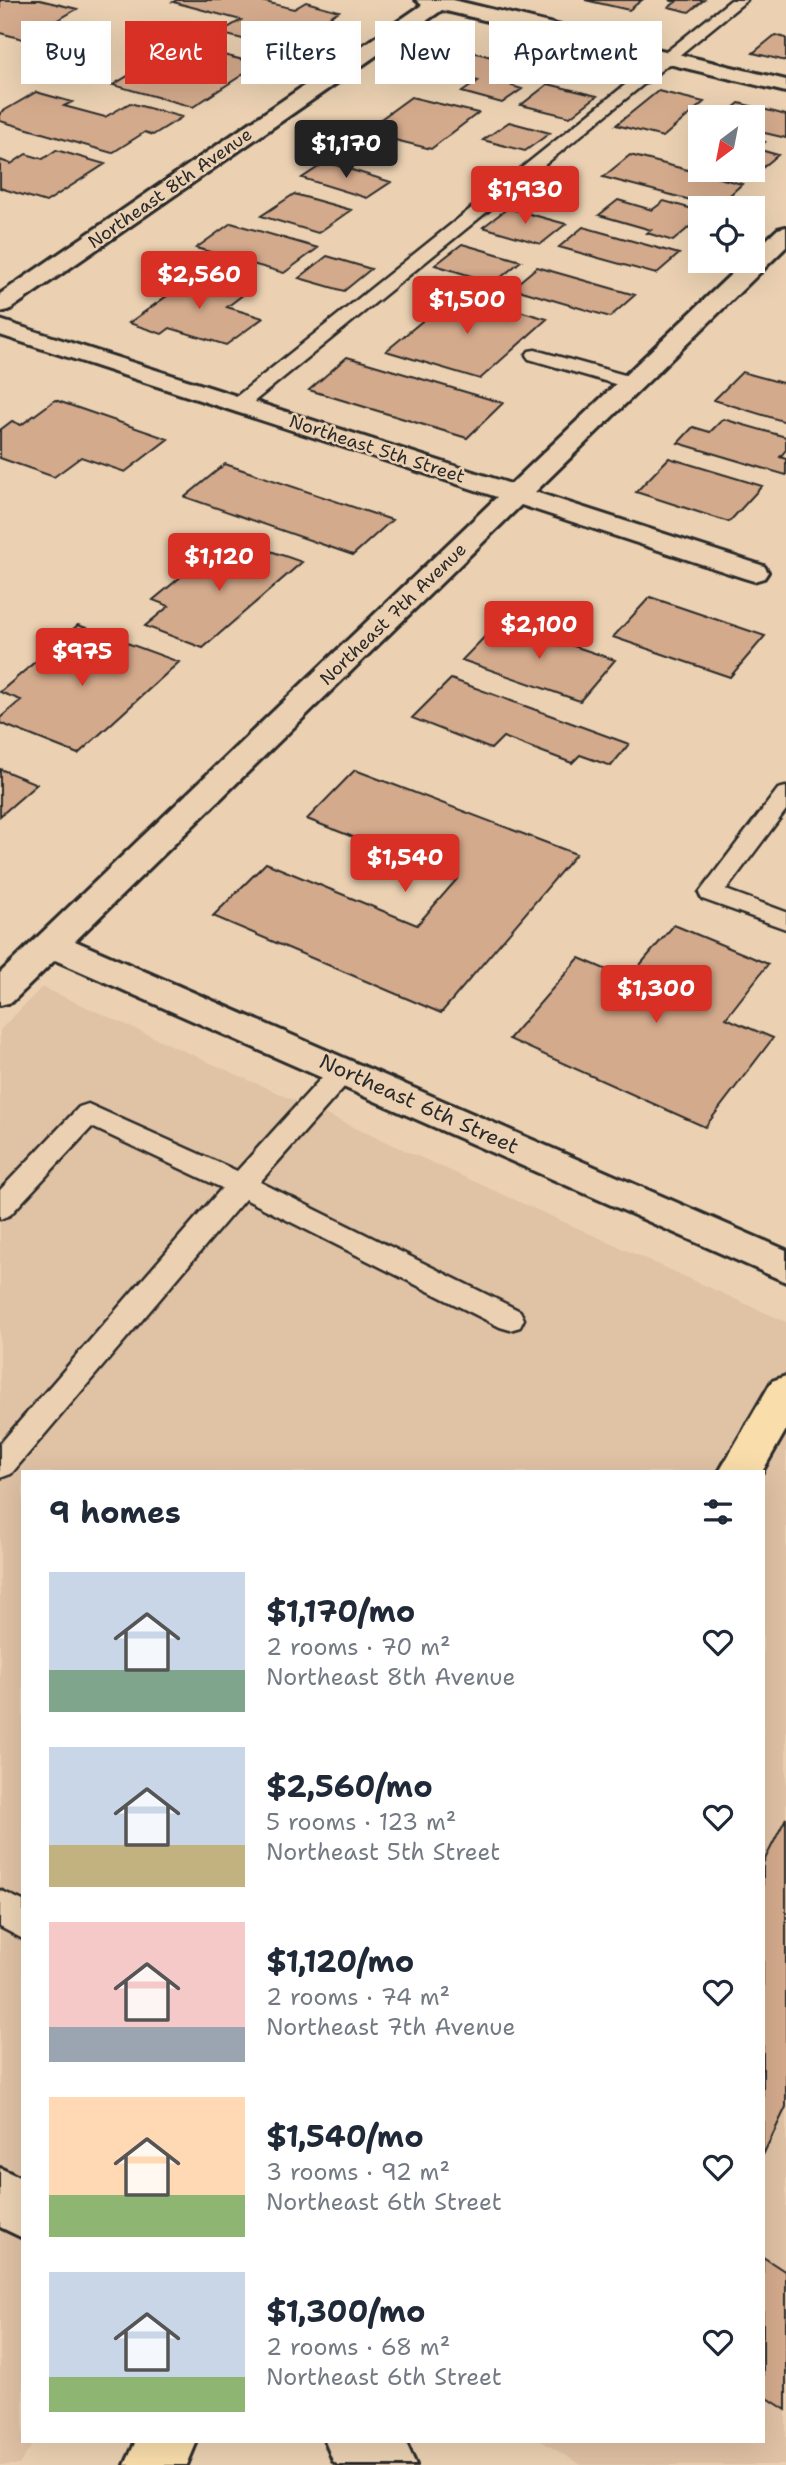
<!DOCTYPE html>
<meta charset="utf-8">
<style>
:root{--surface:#fff;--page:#f6f6f7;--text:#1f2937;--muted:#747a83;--accent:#d93025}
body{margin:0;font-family:"Shantell Sans",sans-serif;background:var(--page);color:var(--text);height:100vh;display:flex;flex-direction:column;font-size:26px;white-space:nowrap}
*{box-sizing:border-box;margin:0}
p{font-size:23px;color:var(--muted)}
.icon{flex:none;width:38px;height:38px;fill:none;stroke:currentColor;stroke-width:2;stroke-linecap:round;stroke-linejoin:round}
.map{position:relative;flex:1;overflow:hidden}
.details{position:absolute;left:21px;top:1470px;width:744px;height:973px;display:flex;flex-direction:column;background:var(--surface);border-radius:0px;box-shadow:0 7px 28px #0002}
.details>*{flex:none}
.top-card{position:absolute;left:21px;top:21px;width:746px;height:63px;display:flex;gap:14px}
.needle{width:46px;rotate:212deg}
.tools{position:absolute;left:688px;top:105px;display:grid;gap:14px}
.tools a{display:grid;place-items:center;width:77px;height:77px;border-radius:0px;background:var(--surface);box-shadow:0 7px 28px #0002;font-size:35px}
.price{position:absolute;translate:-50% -60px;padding:0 16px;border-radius:7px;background:var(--accent);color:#fff;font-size:23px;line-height:46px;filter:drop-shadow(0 2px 4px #0008)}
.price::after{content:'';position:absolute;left:50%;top:42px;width:21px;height:16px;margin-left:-10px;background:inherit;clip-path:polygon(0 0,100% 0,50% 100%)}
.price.on{background:#222;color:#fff}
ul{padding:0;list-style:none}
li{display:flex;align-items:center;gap:21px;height:175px;padding:0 28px}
li span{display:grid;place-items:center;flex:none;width:196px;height:140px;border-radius:0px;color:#555}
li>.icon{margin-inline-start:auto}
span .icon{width:84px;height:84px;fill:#fffc;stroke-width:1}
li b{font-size:30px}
h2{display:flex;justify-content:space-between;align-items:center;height:84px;padding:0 28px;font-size:30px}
.tag{padding:0 24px;border-radius:0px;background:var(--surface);box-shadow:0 7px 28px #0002;font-size:24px;line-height:63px}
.tag.on{background:var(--accent);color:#fff}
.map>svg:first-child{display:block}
</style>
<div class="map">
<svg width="786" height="2465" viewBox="0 0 786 2465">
<rect width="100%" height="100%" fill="#ebd1b2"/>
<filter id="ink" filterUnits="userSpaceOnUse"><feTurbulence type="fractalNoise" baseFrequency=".0143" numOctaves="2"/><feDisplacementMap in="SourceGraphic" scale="14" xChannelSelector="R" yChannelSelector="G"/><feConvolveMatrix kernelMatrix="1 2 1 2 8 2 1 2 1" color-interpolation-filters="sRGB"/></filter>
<g filter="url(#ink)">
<path fill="#e0c2a5" d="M42,987l744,335v1143h-205l-40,-24h222v-969h-740v969h12l-16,24h-19v-1435z"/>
<path fill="#d4aa8c" stroke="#2b2b2b" stroke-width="2" d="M0,0h40l37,9 -31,18 29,8 -22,12 -53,-14z
M177,0h80l37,9 12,-7 33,9 -61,37 -59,-15 22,-13 -68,-18z
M585,0h57l-13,10z
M669,0h35l-15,12 -20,-5 7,-5z
M775,35l11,3v23l-33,-8z
M180,44l79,20 -66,43 -80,-22z
M465,50l49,13 7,-5 23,6 -32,22 10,3 -20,14 -40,-11 16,-11 -43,-11z
M548,84l49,12 -27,21 -49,-12z
M658,91l46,11 -41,35 -47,-12z
M36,92l36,10 -8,4 41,11 25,-14 52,14 -29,18 -8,-3 -33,21 -112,-32v-8z
M411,97l67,16 -47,36 -68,-17z
M739,103l47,12v23l-34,-8v-13h-30z
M509,122l41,11 -25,18 -42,-11z
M752,139l13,3 -8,7 21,6 -24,20 -19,-5h17z
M56,150l49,14 -59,38 -46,-14v-28l11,4 15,-10 17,5z
M630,155l112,29 -25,23 -114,-30z
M326,162l65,20 -24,16 -65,-20z
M294,194l57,16 -33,23 -57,-17z
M618,200l34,10 12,-9 36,10v7l-27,23 -26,-8 4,-3 -52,-15z
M508,208l58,16 -25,20 -58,-17z
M231,223l87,25 -34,25 -88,-25z
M583,227l96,27 -23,20 -97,-27z
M462,244l59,17 -27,22 -59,-18z
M327,256l44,13 -27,22 -45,-13z
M537,267l98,28 -25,22 -98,-29z
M186,273l62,18 -21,16 36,11 -37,27 -56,-17 -8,6 -33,-11 42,-30 -9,-3z
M456,293l91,26 -67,60 -94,-28z
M347,357l156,46 -36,35 -158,-48z
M742,372l44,12v38l-72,-22z
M55,400l113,39 -43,33 -44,-15 -27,20 -54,-19v-28l12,-9 9,4z
M723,419l63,18v13l-6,7 6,2v16l-108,-32 15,-16 17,5z
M669,458l93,28 -33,36 -93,-30z
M225,464l167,56 -39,35 -168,-58z
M245,542l57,20 -99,86 -58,-22 24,-20 -16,-6 54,-45 15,5z
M650,597l115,39 -35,41 -117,-40z
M500,621l115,39 -35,41 -118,-41z
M78,625l101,37 -101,92 -78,-31v-5l21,-18 -21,-8z
M451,679l178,65 -18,22 -31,-11 -8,8 -69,-26 -12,12 -79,-31z
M0,769l37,15 -37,32z
M355,770l221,84 -135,159 -228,-97 53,-53 151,62 41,-47 -151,-59z
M674,925l94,39 -42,54 47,20 -68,89 -196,-88 70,-81 49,21z
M786,1818v289l-23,48v-292z
M763,2257l23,15v138l-23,-15z"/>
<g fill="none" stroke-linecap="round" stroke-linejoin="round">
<defs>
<path id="lane" d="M731,0h16l-501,408h-14l-2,-4 2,-4z
M535,350l104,29 2,4 -9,6 -103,-30 -3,-4 3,-4z
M786,787v23l-60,80 60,22v17l-84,-30 -3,-6 79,-104z
M344,1061l9,2 4,7 -4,7 -93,105 260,129 4,8 -4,8 -10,3 -10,-3 -255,-128 -234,275 -11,4v-34l222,-256 -130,-61 -82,88 -10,4v-29l79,-83 9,-3 149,67 98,-108z
M0,1890l23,11v38l-23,-12z"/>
<path id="street" d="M416,0h37l333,80v12l-344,-82 -433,300 -9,2v-18l422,-289z
M786,227v20l-251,245 229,74 4,6 -4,6 -10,3 -10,-3 -223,-73 -446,436 711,309v32l-731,-322 -43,42 -12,3v-32l497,-476 -497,-162v-15l511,164 234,-223h7v-8l26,-24z
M0,2168l23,11v59l-23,-11z
M325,2441h77l5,4 9,20h-78l-5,-4z"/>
<path id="primary" d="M786,1376v54l-24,42h-43l53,-91z
M136,2441h61l-10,24h-62z"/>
</defs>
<use href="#lane" stroke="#2b2b2b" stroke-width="5"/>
<use href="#street" stroke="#2b2b2b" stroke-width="6"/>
<use href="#primary" stroke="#2b2b2b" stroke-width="6"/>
<use href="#lane" fill="#ebd1b2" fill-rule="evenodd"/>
<use href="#street" fill="#ebd1b2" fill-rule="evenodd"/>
<use href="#primary" fill="#f9deab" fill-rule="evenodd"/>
</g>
</g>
<g text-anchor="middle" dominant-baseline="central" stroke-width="5" stroke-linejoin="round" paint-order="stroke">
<g font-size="18" fill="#2b2b2b" stroke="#ebd1b2">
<text transform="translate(170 188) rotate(-35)">Northeast 8th Avenue</text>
<text transform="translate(377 449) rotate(18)">Northeast 5th Street</text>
<text transform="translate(393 614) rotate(-44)">Northeast 7th Avenue</text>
</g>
<g font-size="21" fill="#2b2b2b" stroke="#ebd1b2">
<text transform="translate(419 1104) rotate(24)">Northeast 6th Street</text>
</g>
</g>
</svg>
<div class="tools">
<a><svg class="needle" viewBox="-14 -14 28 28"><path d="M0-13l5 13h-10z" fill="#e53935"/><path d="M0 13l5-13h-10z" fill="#747a83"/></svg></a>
<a><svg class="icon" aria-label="locate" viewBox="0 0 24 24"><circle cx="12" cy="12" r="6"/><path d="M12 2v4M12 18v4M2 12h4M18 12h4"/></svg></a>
</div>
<b class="price on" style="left:346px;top:180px">$1,170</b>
<b class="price" style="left:525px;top:226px">$1,930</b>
<b class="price" style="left:199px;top:311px">$2,560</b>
<b class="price" style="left:467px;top:336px">$1,500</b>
<b class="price" style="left:219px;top:593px">$1,120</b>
<b class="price" style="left:539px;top:661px">$2,100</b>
<b class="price" style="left:82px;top:688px">$975</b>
<b class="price" style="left:405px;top:894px">$1,540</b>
<b class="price" style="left:656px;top:1025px">$1,300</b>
<div class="top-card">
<a class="tag">Buy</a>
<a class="tag on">Rent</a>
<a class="tag">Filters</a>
<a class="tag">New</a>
<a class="tag">Apartment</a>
</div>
<section class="details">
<h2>9 homes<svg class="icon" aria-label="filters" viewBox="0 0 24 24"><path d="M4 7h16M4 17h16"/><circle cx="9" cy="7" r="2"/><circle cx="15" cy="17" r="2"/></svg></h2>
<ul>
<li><span style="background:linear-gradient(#c9d6e8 70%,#7fa58c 0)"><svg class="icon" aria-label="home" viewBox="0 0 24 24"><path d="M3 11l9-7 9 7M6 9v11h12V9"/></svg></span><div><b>$1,170/mo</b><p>2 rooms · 70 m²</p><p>Northeast 8th Avenue</p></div><svg class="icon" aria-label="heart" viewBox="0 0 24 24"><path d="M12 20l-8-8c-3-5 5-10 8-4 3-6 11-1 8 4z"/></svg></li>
<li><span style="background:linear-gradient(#c9d6e8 70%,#c2b280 0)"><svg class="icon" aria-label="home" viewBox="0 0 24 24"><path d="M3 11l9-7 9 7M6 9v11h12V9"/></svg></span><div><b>$2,560/mo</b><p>5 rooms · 123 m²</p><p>Northeast 5th Street</p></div><svg class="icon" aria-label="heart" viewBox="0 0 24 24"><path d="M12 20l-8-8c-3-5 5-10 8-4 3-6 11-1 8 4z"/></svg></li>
<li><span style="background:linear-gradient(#f6c9c9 75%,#9aa5b1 0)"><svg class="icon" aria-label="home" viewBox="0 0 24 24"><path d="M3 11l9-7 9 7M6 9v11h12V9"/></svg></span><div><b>$1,120/mo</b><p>2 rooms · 74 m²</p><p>Northeast 7th Avenue</p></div><svg class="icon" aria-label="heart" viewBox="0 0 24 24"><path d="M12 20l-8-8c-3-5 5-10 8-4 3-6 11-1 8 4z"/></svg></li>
<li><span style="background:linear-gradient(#ffd9b3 70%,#8fb573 0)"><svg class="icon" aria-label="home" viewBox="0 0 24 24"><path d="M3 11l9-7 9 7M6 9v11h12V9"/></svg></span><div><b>$1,540/mo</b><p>3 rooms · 92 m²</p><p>Northeast 6th Street</p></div><svg class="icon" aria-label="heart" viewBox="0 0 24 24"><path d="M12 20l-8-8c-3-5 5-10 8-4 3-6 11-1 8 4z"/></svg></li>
<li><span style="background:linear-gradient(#c9d6e8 75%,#8fb573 0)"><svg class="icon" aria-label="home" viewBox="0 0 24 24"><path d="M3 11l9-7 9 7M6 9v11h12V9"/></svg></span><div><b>$1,300/mo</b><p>2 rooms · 68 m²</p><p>Northeast 6th Street</p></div><svg class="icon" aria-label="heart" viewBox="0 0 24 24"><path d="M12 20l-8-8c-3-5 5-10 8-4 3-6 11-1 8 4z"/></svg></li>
</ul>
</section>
</div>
